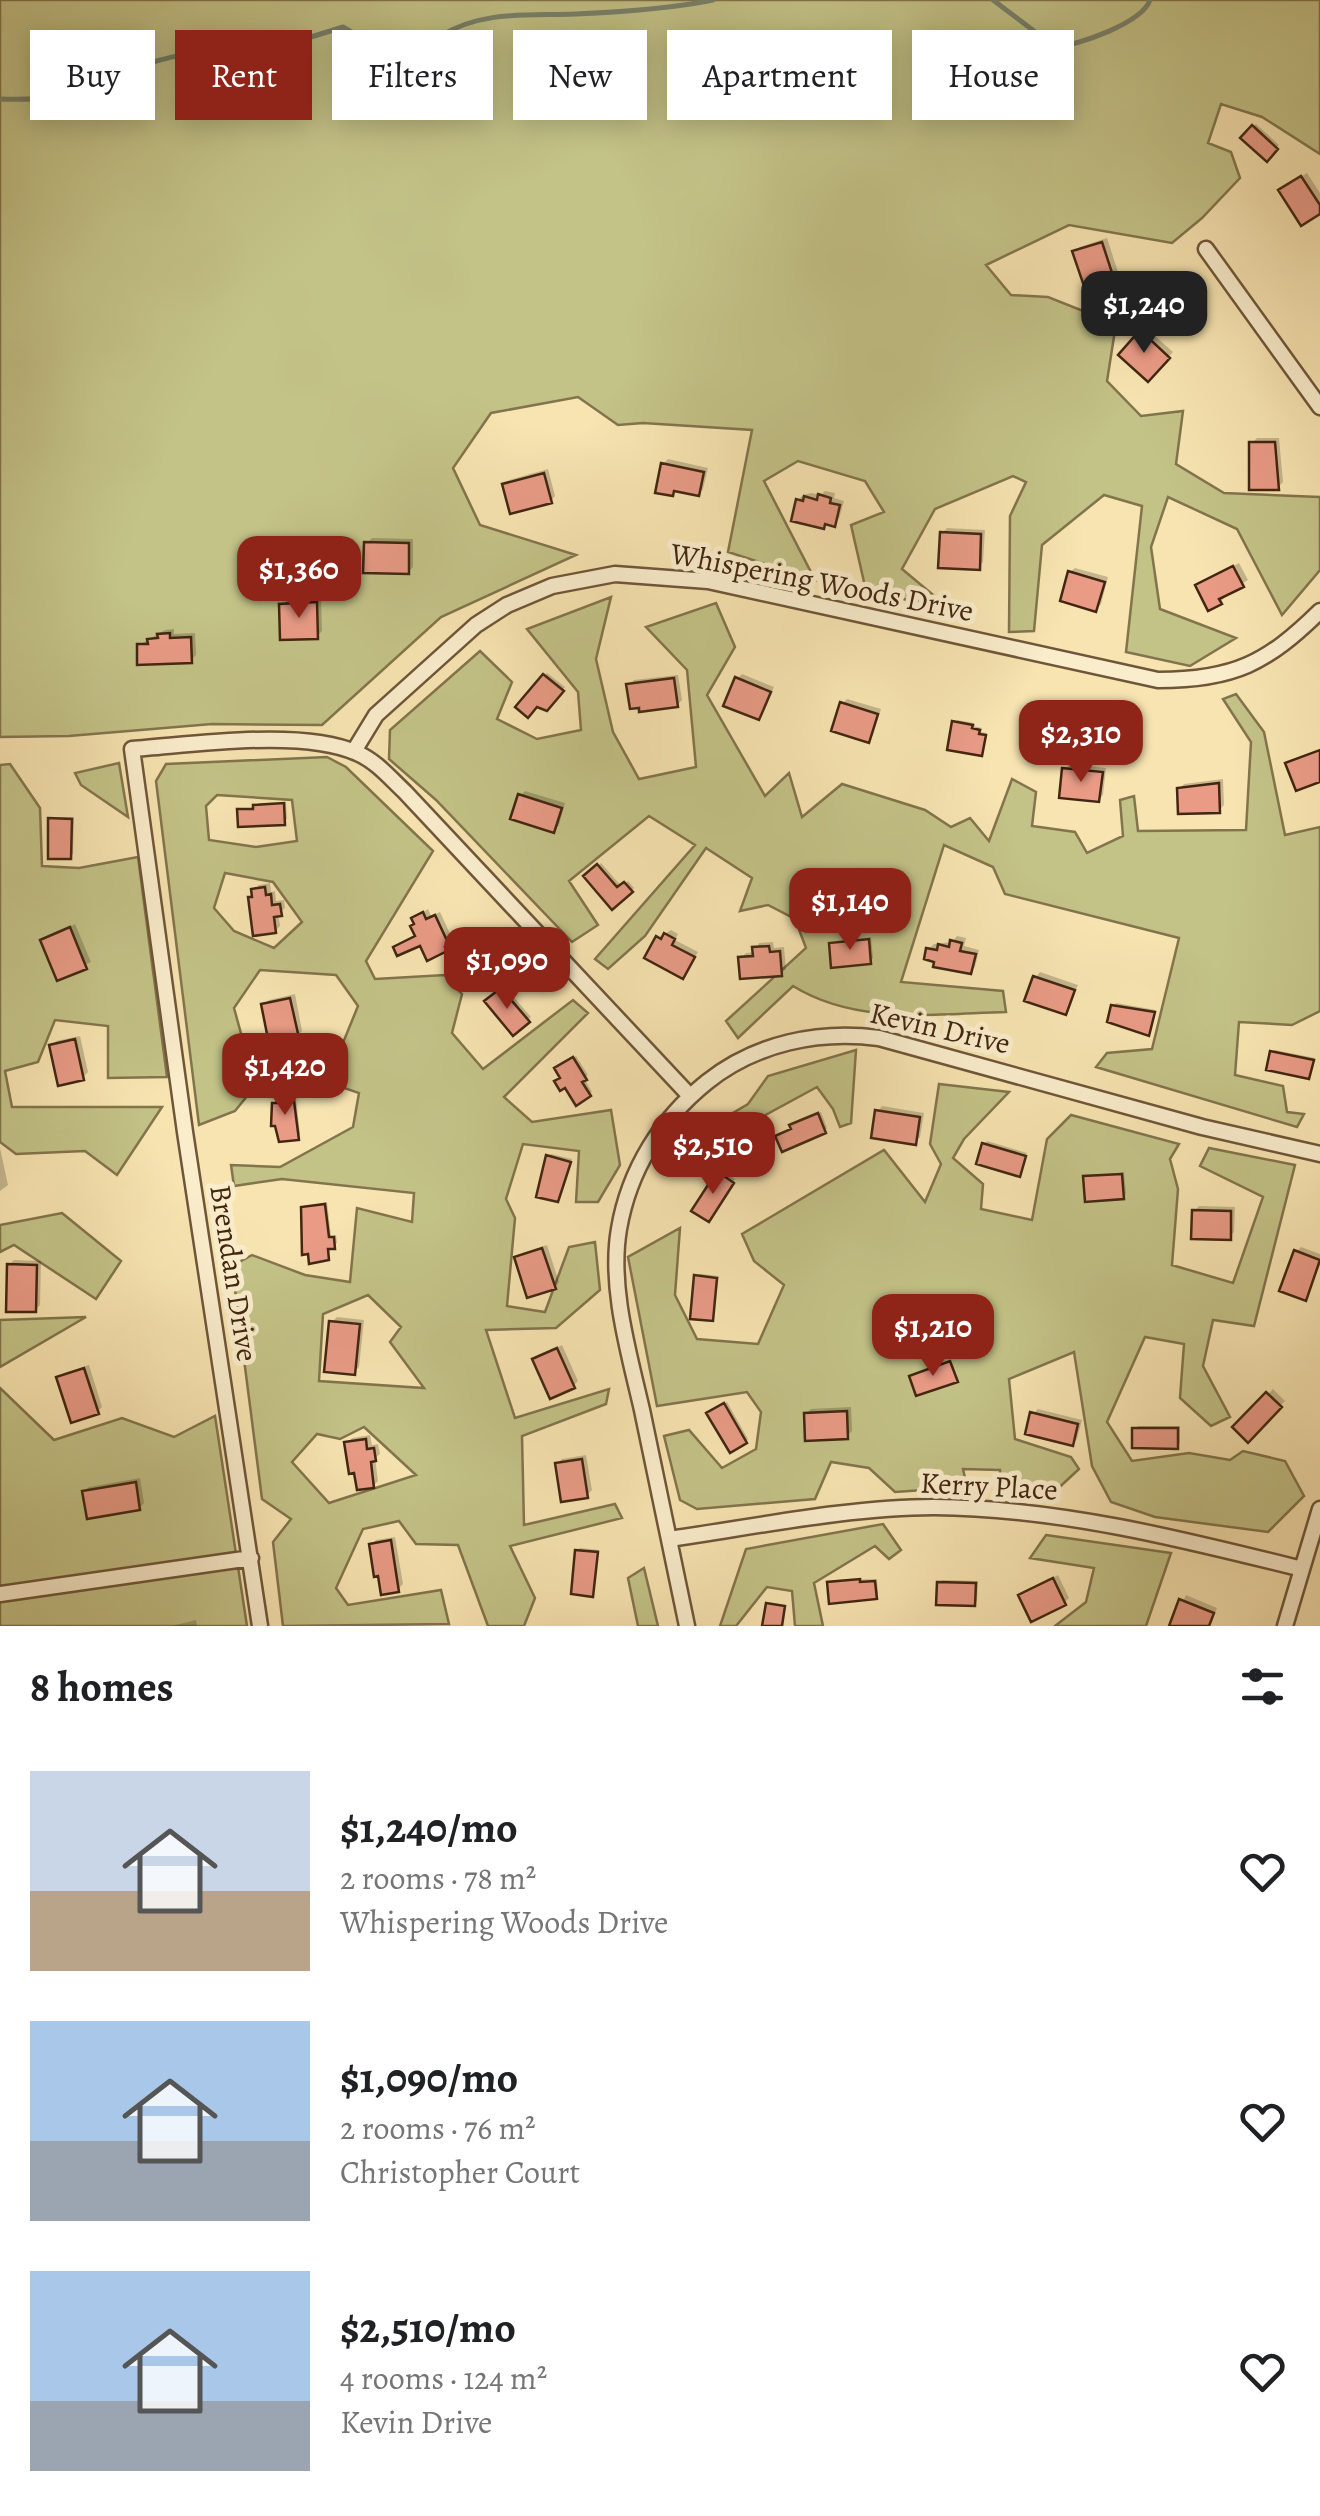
<!DOCTYPE html>
<meta charset="utf-8">
<style>
:root{--surface:#fff;--page:#f6f6f6;--text:#202124;--muted:#757577;--accent:#8f2418}
body{margin:0;font-family:Alegreya,serif;background:var(--page);color:var(--text);height:100vh;display:flex;flex-direction:column;font-size:38px;white-space:nowrap}
*{box-sizing:border-box;margin:0}
p{font-size:32px;color:var(--muted)}
.icon{flex:none;width:55px;height:55px;fill:none;stroke:currentColor;stroke-width:2;stroke-linecap:round;stroke-linejoin:round}
.map{position:relative;height:1626px;overflow:hidden}
.details{display:flex;flex-direction:column;background:var(--surface);flex:1}
.details>*{flex:none}
.guide{position:absolute;left:30px;top:30px;width:1260px;height:90px;display:flex;gap:20px}
.price{position:absolute;translate:-50% -85px;padding:0 22px;border-radius:20px;background:var(--accent);color:#fff;font-size:32px;line-height:65px;filter:drop-shadow(0 2px 5px #0008)}
.price::after{content:'';position:absolute;left:50%;top:60px;width:30px;height:22px;margin-left:-15px;background:inherit;clip-path:polygon(0 0,100% 0,50% 100%)}
.price.on{background:#222;color:#fff}
ul{padding:0;list-style:none}
li{display:flex;align-items:center;gap:30px;height:250px;padding:0 30px}
li span{display:grid;place-items:center;flex:none;width:280px;height:200px;border-radius:0px;color:#555}
li>.icon{margin-inline-start:auto}
span .icon{width:120px;height:120px;fill:#fffc;stroke-width:1}
li b{font-size:42px}
h2{display:flex;justify-content:space-between;align-items:center;height:120px;padding:0 30px;font-size:42px}
.tag{padding:0 35px;border-radius:0px;background:var(--surface);box-shadow:0 5px 25px #0003;font-size:35px;line-height:90px}
.tag.on{background:var(--accent);color:#fff}
.map>svg:first-child{display:block}
</style>
<div class="map">
<svg width="1320" height="1626" viewBox="0 0 1320 1626">
<rect width="100%" height="100%" fill="#f7e4b1"/>
<filter id="stains"><feTurbulence type="fractalNoise" baseFrequency=".002" numOctaves="4"/><feColorMatrix values="0 0 0 0 .2 0 0 0 0 .09 0 0 0 0 .02 0 0 0 .5 -.17"/></filter>
<radialGradient id="worn" r=".72"><stop offset=".6" stop-color="#630" stop-opacity="0"/><stop offset="1" stop-color="#630" stop-opacity=".3"/></radialGradient>
<path fill="#c3c287" stroke="#82744c" stroke-width="2.5" fill-rule="evenodd" d="M0,0h1320v154l-58,-37 -41,-13 -13,39 23,9 9,26 -38,40 -30,25 -103,-18 -83,40 25,30 37,2 68,27 -9,57 34,35 42,-5 -7,53 48,29 96,4v73l-38,45 -45,-86 -69,-32 -17,50 9,62 76,29 -46,28 -64,-14 16,-146 -38,-11 -62,50 -8,86 -25,1 1,-116 16,-34 -13,-6 -78,33 -33,60 42,35 -77,-9 -16,-70 33,-13 -19,-31 -67,-20 -34,20 51,99 -87,-28 24,-122 -109,-7 -25,2 -40,-28 -87,16 -38,55 27,57 96,30 -135,62 -119,108 -110,-1 -143,12 -69,1z
M611,597l-15,62 17,73 26,47 57,-12 -9,-97 -41,-43 70,-24 19,44 -28,48 58,101 24,-23 13,44 40,-33 83,26 26,17 19,-9 19,23 23,-62 24,13 -4,34 43,6 12,21 36,-17 -3,-36 14,-4 4,35 108,-1 5,-88 -28,-43 13,-5 28,38 21,103 35,-8v184l-28,14 -53,-3 -4,53 48,11 4,26 17,2 -7,13 -201,-60 11,-14 45,-4 27,-111 -174,-44 -12,-27 -49,-22 -43,137 102,9 3,21c-72,2 -150,13 -213,-26l-55,52 -12,-17 80,-73 -11,-29 -27,-14 -28,6 12,-33 -46,-30 -61,88 -37,33 -13,-10 100,-114 -46,-29 -80,65 29,44 -26,17 -136,-142 -47,-41 1,-29 90,-79 32,31 -15,37 40,20 44,-9 -3,-38 -51,-63z
M327,757l19,10 87,84 -67,110 9,18 70,-4 17,19 -10,39 31,36 90,-69 15,13 -84,84 28,25 79,-12 9,55 -22,37h-22l3,-51 -56,-7 -17,55 9,19 -8,88 38,6 24,-65 26,-5 5,48 -44,38 -70,2 29,88 94,-29 -3,15 -84,32 2,89 91,-21 7,14 -112,28 25,52 -11,28h-36l-30,-81 -42,-1 -17,-23 -36,8 -27,59 12,17 93,-15 8,34 -166,2 -10,-84 18,-23 -29,-20 -30,-233 20,-11 53,20 45,7 7,-74 55,14 2,-29 -132,-14 -48,7 -3,-21 49,2 73,-40 6,-34 -32,-11 31,-76 -22,-31 -76,-5 -26,38 11,40 40,10 -25,22 -25,31 -36,14 -43,-344 10,-17zM217,795l75,5 5,41 -41,6 -47,-7 -3,-34zM225,873l48,9 29,40 -28,26 -40,-17 -20,-23zM368,1295l33,32 -11,15 34,46 -105,-7 4,-67zM364,1427l52,48 -87,28 -37,-41 25,-28 23,5z
M119,763l9,54 -47,-32 -6,-12z
M10,764l30,44 2,58 37,2 59,-11 29,220 -59,1v-52l-53,-6 -17,42 -33,9 7,36h150l-45,68 -32,-24 -69,3 -16,-12v-377z
M856,1050l-5,73 -11,4 -7,-18 -16,-22 -136,74 -6,-14 73,-43 20,-28z
M939,1084l70,8 -45,47 -11,19 30,26 -2,25 51,11 15,-81 24,-24 108,29 -9,15 8,30 -6,76 61,18 30,-86 -63,-31 9,-18 86,17 -41,161 -41,-6 -10,46 27,51 -19,9 -31,-28 4,-54 -39,-7 -38,85 25,39 57,-8 41,7 13,-9 42,10 19,35 -36,36 -113,-15 -44,-15 -19,-36 -18,-114 -65,27 6,60 56,18 8,12 -30,28 -48,-2 -1,-25 -37,-1 4,18 -72,5 -26,-24 -38,-6 -16,37 -118,10 -17,-9 -16,-64 25,-6 33,38 34,-19 5,-37 -14,-20 -90,14 -29,-149 52,-29 -5,67 22,44 61,5 26,-59 -30,-24 -12,-27 142,-84 41,52 16,-38 -11,-20z
M62,1213l59,48 -25,38 -82,-54 -14,7v-27z
M86,1317l-86,50v-47z
M0,1388l54,52 68,-22 52,19 41,-21 32,210h-247z
M883,1524l18,26 -12,9 -14,-13 -61,37 9,43h-28l-3,-35 -25,-4 -31,39h-16l26,-77z
M1046,1535l125,18 -25,73h-91l31,-24 8,-34 -64,-10z
M644,1568l14,58h-20l-10,-48z"/>
<path fill="#0003" d="M1256,124l23,21 -12,13 -23,-21z
M1307,173l13,20v18l-34,-25z
M1107,238l11,34 -5,5 -38,-25 5,-5z
M1146,328l27,24 -25,27 -27,-24z
M1257,438h22l4,44 -5,5 -26,-44z
M668,459l40,9 -5,21 -4,5 -22,-5 -5,5 -9,-30z
M548,469l7,27 -4,5 -46,-16 4,-5z
M825,491l10,2 -1,5 10,3 -5,18 -16,8 -25,-27 5,-5 8,-2 10,2z
M947,528l38,2 -2,32 -4,5 -37,-34z
M372,538l41,1v28l-5,5 -41,-29z
M1239,563l9,17 -24,14 1,3 -5,5 -22,-16z
M1075,568l33,9 -7,27 -5,5 -26,-37z
M321,598l1,33 -5,5 -35,-31 5,-5z
M174,629v5l21,-1 1,22 -5,5 -52,-15 26,-15z
M547,673l18,14 -18,21 -11,-4 -18,3z
M742,674l32,13 -15,30 -22,-38z
M678,675l4,25 -5,5 -48,-20 5,-5z
M847,699l34,10 -8,26 -5,5 -26,-36z
M957,720l17,3 -1,3 9,2 -1,4 6,1 -6,20 -27,-30z
M1070,764l36,4 -3,27 -5,5 -33,-31z
M1223,779l1,26 -5,5 -40,-21 5,-5z
M525,791l40,12 -6,22 -5,5 -34,-34z
M286,802l1,17 -3,3 -45,-12 17,-3 3,-4z
M53,817h21l-1,37 -3,3 -20,-38z
M601,863l21,24 6,-6 6,7 -21,19 -27,-30z
M270,883l1,9 4,-1 1,10 8,-1 1,8 -7,6 2,12 -5,5 -21,-41 5,-5z
M428,909l3,7 9,-4 12,26 -2,7 -4,4 -25,-6 -25,4 21,-12 -3,-17z
M75,924l16,38 -33,16 -15,-37z
M671,930l7,4 -3,6 23,12 -15,24 -25,-38z
M957,936l9,2 -2,8 15,4 -4,17 -5,5 -41,-23 5,-5 18,-2z
M871,937l2,21 -3,3 -39,-17z
M773,942l1,6 10,-1 2,22 -5,5 -40,-16 5,-5 9,-1 4,-9z
M1040,972l38,13 -13,28 -29,-36z
M505,987l26,30 -18,16 -25,-32z
M295,994l7,37 -5,5 -33,-31 5,-5z
M1116,1003l40,7 -5,20 -2,3 -36,-27z
M80,1036l8,36 -5,5 -31,-31 4,-5z
M1275,1050l40,8 -4,16 -3,3 -36,-25z
M576,1056l12,19 -4,3 8,14 -3,2 -23,-9 -3,-8 -3,-11z
M290,1090l2,10 4,-1 4,35 -2,3 -23,-33 6,-12z
M882,1106l42,7 -4,24 -5,5 -37,-31z
M821,1112l6,16 -2,3 -47,5 16,-8 1,-5z
M987,1141l40,12 -5,18 -3,3 -35,-30z
M0,1148l8,37 -8,6z
M551,1154l21,5 -12,38 -12,-40z
M721,1170l14,9 -24,37 8,-43z
M1124,1172l2,22 -3,3 -38,-20z
M327,1202l4,34 5,-1 1,8 -7,4 -2,10 -25,-49z
M1199,1206l36,1 -1,25 -4,5 -36,-26z
M547,1245l12,37 -4,5 -38,-29 5,-5z
M1301,1247l19,7v11l-15,33 -9,-46z
M14,1260l27,1 -1,44 -5,5 -26,-45z
M700,1274l19,2 -7,42 -15,-42z
M337,1317l27,3 -5,47 -5,5 -22,-50z
M562,1345l16,36 -5,5 -38,-26z
M89,1365l13,42 -5,5 -38,-34 5,-5z
M1273,1389l12,12 -37,38 -12,-12z
M727,1402l21,37 -2,2 -34,-31z
M851,1407l1,24 -5,5 -41,-22 5,-5z
M1038,1409l44,11 -5,19 -5,5 -39,-30z
M1138,1426h42v17l-3,3 -42,-17z
M370,1435l2,10 6,-1 2,10 -5,4 3,23 -5,5 -26,-43 5,-5z
M586,1455l6,35 -5,5 -30,-31 5,-5z
M140,1478l4,25 -5,5 -55,-17 5,-4z
M395,1537l8,47 -5,5 -27,-44 5,-5z
M580,1548l19,2 -7,44 -15,-43z
M1058,1575l11,23 -5,5 -43,-7z
M877,1579l1,15 -3,3 -45,-14 3,-3z
M942,1580l36,1 -1,20 -3,3 -35,-21z
M1186,1595l31,13 -7,18h-39z
M196,1620l1,6h-26h1z"/>
<g fill="none" stroke-linecap="round" stroke-linejoin="round">
<path stroke="#79826b" stroke-width="5" d="M993,0l62,47c24,-2 87,-24 95,-47
M0,99c30,1 63,0 93,-9 17,-6 32,-18 49,-24 20,-8 39,-11 60,-14 28,-6 38,-23 64,-1l77,-24 10,6 8,29c20,11 47,5 65,-10 6,-5 8,-12 15,-16 40,-26 89,-20 135,-22 45,-2 93,-5 137,-14"/>
</g>
<path fill="#e99b86" stroke="#422611" stroke-width="2.5" d="M1252,125l26,24 -11,13 -27,-24z
M1301,176l19,29v9l-19,12 -23,-36z
M1102,242l12,37 -29,10 -13,-38z
M1140,330l30,28 -22,24 -30,-27z
M1249,442h26l4,48h-30z
M661,463l43,9 -5,24 -25,-5 -1,5 -18,-3z
M544,473l8,30 -42,11 -8,-30z
M818,494l13,4 -1,5 10,2 -5,22 -10,-3 -1,5 -33,-8 5,-22 7,2 1,-5 13,4z
M940,532l41,2 -1,36 -42,-2z
M364,542l45,1v31l-46,-1z
M1233,566l11,21 -25,12 3,5 -14,7 -13,-26z
M1068,571l37,11 -9,30 -36,-11z
M317,602l1,37 -38,1 -1,-36z
M170,633v5l21,-1 1,26 -55,2v-21h11l-1,-5 11,-1 -1,-4z
M543,674l21,17 -17,20 -10,-4 -9,11 -13,-11z
M735,677l36,15 -12,28 -36,-14z
M674,678l4,29 -39,5v-4l-9,1 -4,-25z
M840,702l38,12 -9,29 -38,-12z
M952,721l21,4 -1,3 8,2 -1,4 7,1 -4,21 -35,-6z
M1320,750v32l-24,9 -11,-28z
M1062,768l41,4 -4,30 -40,-4z
M1219,783l1,30 -42,1 -1,-26z
M518,794l44,14 -8,25 -44,-14z
M284,803l1,22 -47,2 -1,-18h16v-4z
M48,818l24,1 -1,40h-23z
M597,864l20,23 7,-5 9,10 -21,18 -29,-34z
M265,887l1,8 5,-1 1,11 8,-1 2,12 -8,1 2,16 -23,3 -5,-39h4l-1,-8z
M423,912l3,7 9,-4 14,30 -4,2 2,4 -20,10 -7,-15 -23,10 -4,-9 22,-11 -5,-10 4,-2 -3,-6z
M70,927l17,42 -30,12 -17,-41z
M664,933l11,6 -3,6 23,12 -12,22 -39,-21 12,-22 5,3z
M869,939l2,25 -40,4 -2,-25z
M950,940l12,3 -2,8 16,3 -5,20 -38,-7 1,-5 -10,-3 2,-11 11,2 1,-6 11,3z
M769,946l1,6 10,-1 2,25 -42,3 -2,-22 15,-1 -1,-9z
M1033,976l42,14 -9,25 -42,-14z
M501,988l29,34 -17,14 -29,-35z
M290,998l9,40 -30,6 -8,-40z
M1111,1005l44,7 -6,24 -42,-14z
M75,1039l9,41 -26,6 -9,-41z
M1270,1051l44,9 -5,19 -43,-9z
M573,1057l14,23 -5,2 9,14 -15,10 -11,-18 -5,3 -6,-10 6,-3 -6,-10z
M288,1092l2,10 4,-1 5,39 -20,2 -4,-16h-4l1,-23h5l-1,-10z
M875,1110l45,7 -4,28 -45,-7z
M818,1113l8,20 -44,19 -7,-16 16,-7 -2,-4z
M982,1143l44,13 -6,21 -44,-13z
M546,1155l25,7 -13,40 -22,-5z
M717,1171l17,12 -25,39 -18,-11z
M1122,1174l2,25 -39,3 -2,-26z
M325,1204l4,33h5l1,12h-7l1,11 -20,4 -1,-10 -6,1 -1,-48z
M1192,1210l39,1v29l-40,-1z
M542,1248l14,41 -29,9 -13,-41z
M1294,1250l26,10 -14,41 -27,-10z
M7,1264l30,1 -1,47h-30z
M694,1275l23,3 -4,43 -23,-2z
M329,1321l31,3 -5,51 -31,-3z
M557,1348l18,40 -25,11 -18,-40z
M950,1361l8,21 -42,14 -7,-20z
M84,1368l15,46 -28,9 -15,-46z
M1266,1392l16,15 -34,36 -16,-16z
M724,1403l23,40 -17,10 -24,-40z
M847,1411l1,28 -43,2 -1,-28z
M1030,1412l48,12 -5,22 -48,-12z
M1132,1428h46v21l-46,-1z
M366,1439l1,10 7,-1 2,13 -5,1 3,26 -17,2 -3,-17 -5,1 -5,-32z
M582,1459l6,39 -27,4 -6,-39z
M136,1482l4,28 -53,9 -5,-28z
M391,1540l8,52 -18,3 -3,-19 -4,1 -5,-33z
M575,1550l23,2 -5,45 -22,-3z
M1053,1578l13,27 -35,17 -13,-27z
M860,1579v3l15,-1 2,18 -48,5 -2,-22z
M937,1582l39,1 -1,23 -39,-1z
M1179,1599l35,14 -5,13h-40z
M766,1603l19,3 -3,20h-20z"/>
<g fill="none" stroke-linecap="round" stroke-linejoin="round">
<defs>
<path id="minor" d="M1206,249l114,158
M354,751l22,-36 100,-90 31,-20 45,-19 63,-12 93,7 450,99c76,0 109,-17 162,-69
M669,1539c84,-12 182,-32 265,-32 125,1 248,32 368,62
M0,1594l251,-36
M260,1626l-75,-494 -53,-383c60,-4 170,-21 225,4 19,8 33,25 48,39l285,304
M687,1626c-15,-72 -30,-144 -45,-216 -13,-57 -33,-123 -23,-181 10,-59 42,-110 88,-147 49,-39 112,-52 172,-44l323,89 118,27
M1285,1626l35,-117"/>
</defs>
<use href="#minor" stroke="#6f5639" stroke-width="19"/>
<use href="#minor" stroke="#faedcc" stroke-width="14"/>
</g>
<g text-anchor="middle" dominant-baseline="central" stroke-width="10" stroke-linejoin="round" paint-order="stroke">
<g font-size="30" fill="#422611" stroke="#faedcc">
<text transform="translate(822 582) rotate(11)">Whispering Woods Drive</text>
<text transform="translate(940 1028) rotate(13)">Kevin Drive</text>
<text transform="translate(234 1273) rotate(81)">Brendan Drive</text>
<text transform="translate(989 1486) rotate(3)">Kerry Place</text>
</g>
</g>
<rect width="100%" height="100%" filter="url(#stains)"/>
<rect width="100%" height="100%" fill="url(#worn)"/>
</svg>
<b class="price on" style="left:1144px;top:356px">$1,240</b>
<b class="price" style="left:299px;top:621px">$1,360</b>
<b class="price" style="left:1081px;top:785px">$2,310</b>
<b class="price" style="left:850px;top:953px">$1,140</b>
<b class="price" style="left:507px;top:1012px">$1,090</b>
<b class="price" style="left:285px;top:1118px">$1,420</b>
<b class="price" style="left:713px;top:1197px">$2,510</b>
<b class="price" style="left:933px;top:1379px">$1,210</b>
<div class="guide">
<a class="tag">Buy</a>
<a class="tag on">Rent</a>
<a class="tag">Filters</a>
<a class="tag">New</a>
<a class="tag">Apartment</a>
<a class="tag">House</a>
</div>
</div>
<section class="details">
<h2>8 homes<svg class="icon" aria-label="filters" viewBox="0 0 24 24"><path d="M4 7h16M4 17h16"/><circle cx="9" cy="7" r="2"/><circle cx="15" cy="17" r="2"/></svg></h2>
<ul>
<li><span style="background:linear-gradient(#c9d6e8 60%,#b9a48a 0)"><svg class="icon" aria-label="home" viewBox="0 0 24 24"><path d="M3 11l9-7 9 7M6 9v11h12V9"/></svg></span><div><b>$1,240/mo</b><p>2 rooms · 78 m²</p><p>Whispering Woods Drive</p></div><svg class="icon" aria-label="heart" viewBox="0 0 24 24"><path d="M12 20l-8-8c-3-5 5-10 8-4 3-6 11-1 8 4z"/></svg></li>
<li><span style="background:linear-gradient(#a9c7e8 60%,#9aa5b1 0)"><svg class="icon" aria-label="home" viewBox="0 0 24 24"><path d="M3 11l9-7 9 7M6 9v11h12V9"/></svg></span><div><b>$1,090/mo</b><p>2 rooms · 76 m²</p><p>Christopher Court</p></div><svg class="icon" aria-label="heart" viewBox="0 0 24 24"><path d="M12 20l-8-8c-3-5 5-10 8-4 3-6 11-1 8 4z"/></svg></li>
<li><span style="background:linear-gradient(#a9c7e8 65%,#9aa5b1 0)"><svg class="icon" aria-label="home" viewBox="0 0 24 24"><path d="M3 11l9-7 9 7M6 9v11h12V9"/></svg></span><div><b>$2,510/mo</b><p>4 rooms · 124 m²</p><p>Kevin Drive</p></div><svg class="icon" aria-label="heart" viewBox="0 0 24 24"><path d="M12 20l-8-8c-3-5 5-10 8-4 3-6 11-1 8 4z"/></svg></li>
</ul>
</section>
